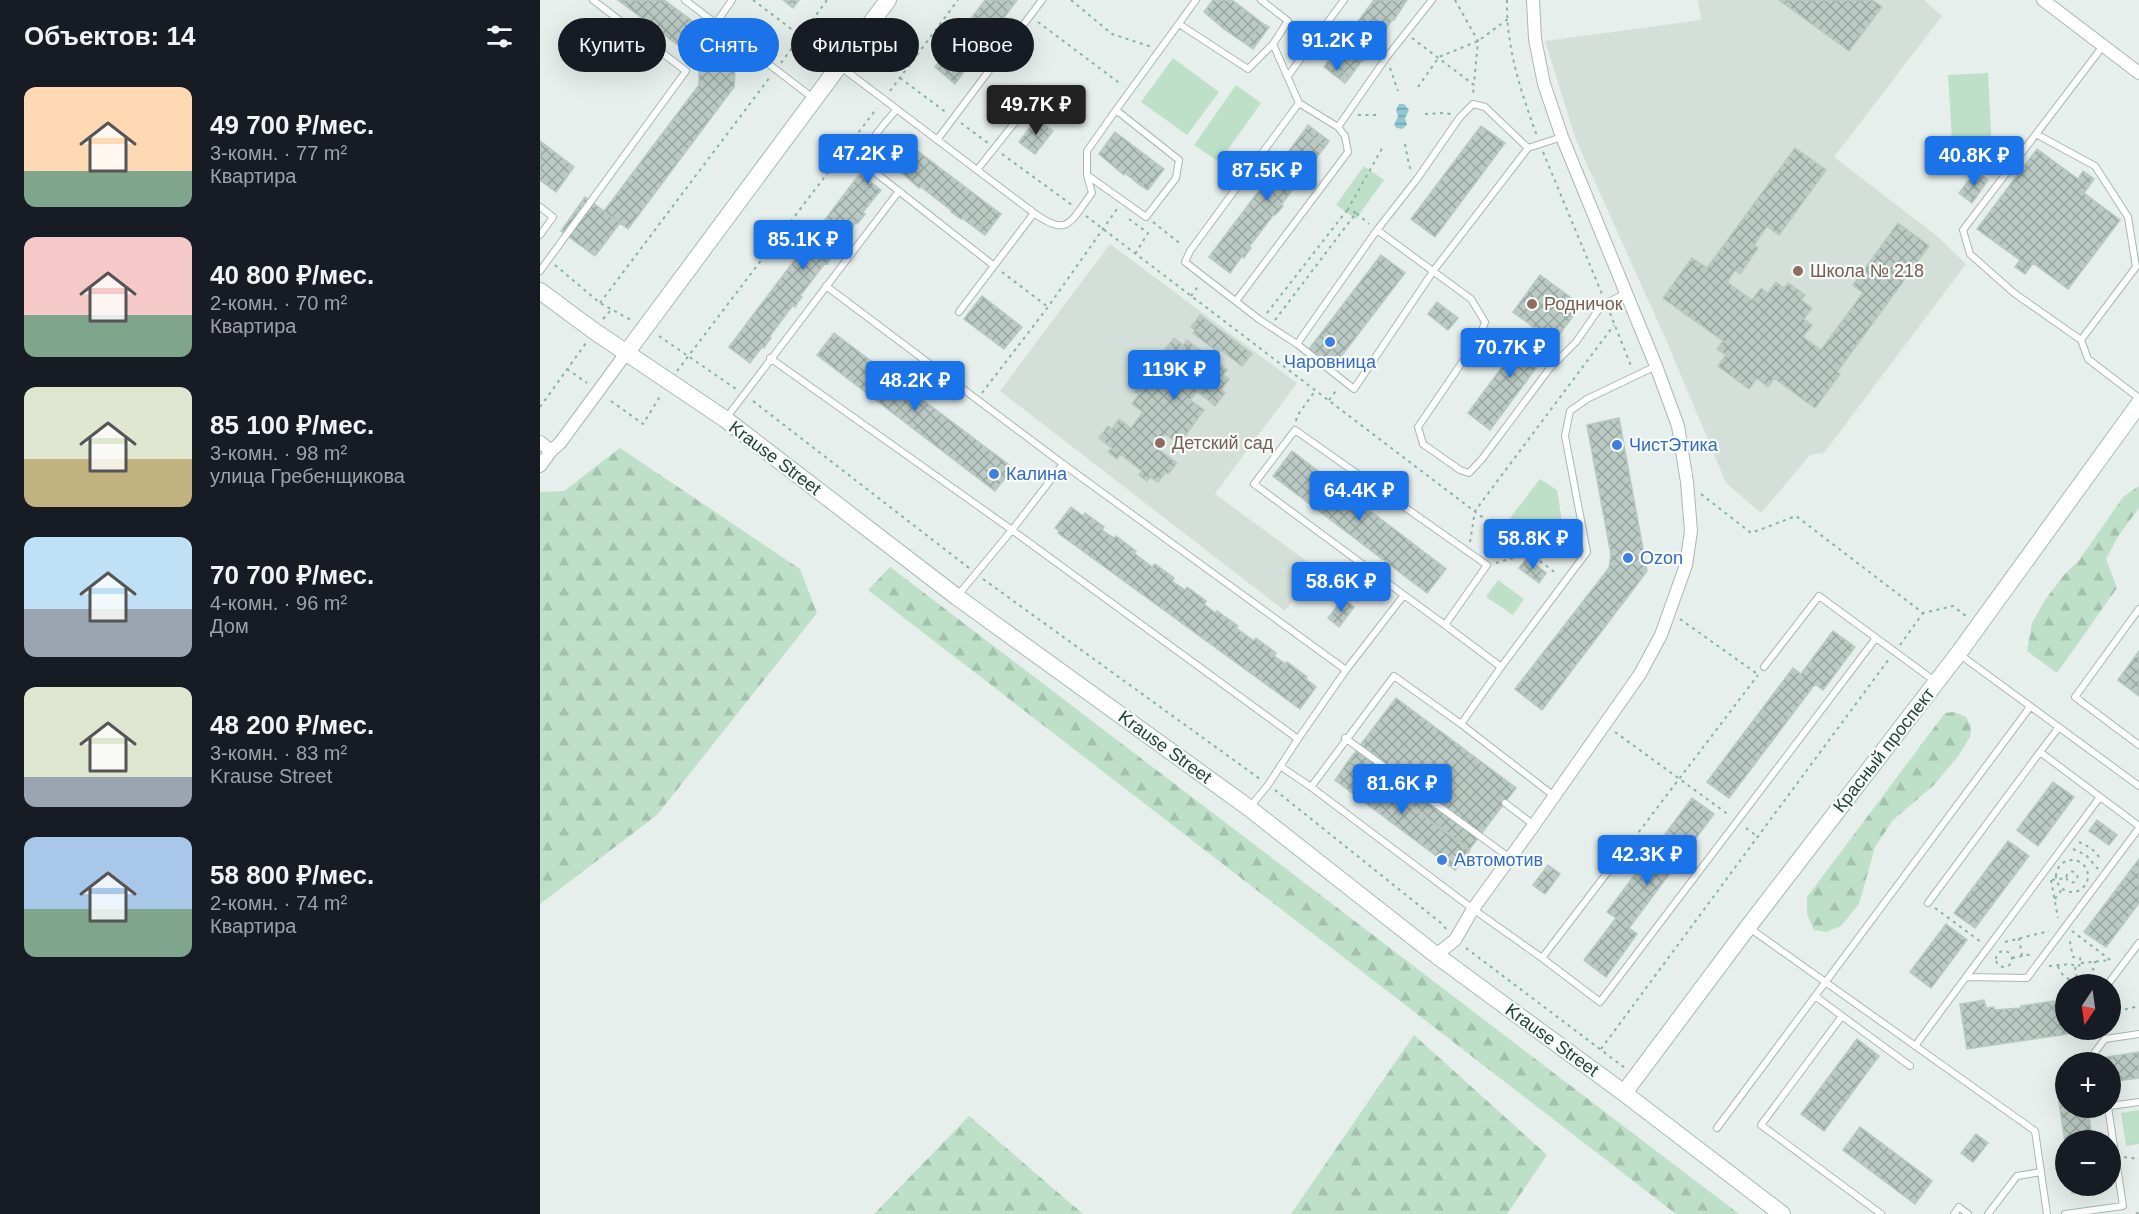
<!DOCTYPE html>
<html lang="ru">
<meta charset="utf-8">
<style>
:root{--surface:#171b24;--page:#20242c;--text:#f1f3f6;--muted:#9ea1a6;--accent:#1a73e8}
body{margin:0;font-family:Arial,sans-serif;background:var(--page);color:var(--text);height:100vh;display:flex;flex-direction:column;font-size:22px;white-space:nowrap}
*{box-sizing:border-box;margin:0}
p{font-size:20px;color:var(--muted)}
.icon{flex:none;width:33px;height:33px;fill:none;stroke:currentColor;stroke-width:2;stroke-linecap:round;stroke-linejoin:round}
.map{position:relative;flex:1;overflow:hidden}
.drawer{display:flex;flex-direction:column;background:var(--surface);width:540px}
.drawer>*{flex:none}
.banner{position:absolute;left:18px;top:18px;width:570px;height:54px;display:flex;gap:12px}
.needle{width:39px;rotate:193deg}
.controls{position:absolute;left:1515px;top:974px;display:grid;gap:12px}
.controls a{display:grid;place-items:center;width:66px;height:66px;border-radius:50%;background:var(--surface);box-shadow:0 6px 24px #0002;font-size:30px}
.price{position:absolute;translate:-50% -51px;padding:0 14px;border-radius:6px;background:var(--accent);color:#fff;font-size:20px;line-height:39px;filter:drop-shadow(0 2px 3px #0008)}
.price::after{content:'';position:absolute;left:50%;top:36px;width:18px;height:14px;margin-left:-9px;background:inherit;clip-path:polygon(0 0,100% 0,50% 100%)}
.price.selected{background:#222;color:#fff}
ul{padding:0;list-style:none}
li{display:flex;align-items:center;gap:18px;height:150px;padding:0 24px}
li span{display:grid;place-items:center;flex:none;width:168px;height:120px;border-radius:12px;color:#555}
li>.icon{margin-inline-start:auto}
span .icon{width:72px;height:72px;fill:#fffc;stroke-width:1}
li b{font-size:26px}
h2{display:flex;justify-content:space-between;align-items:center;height:72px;padding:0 24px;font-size:26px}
.chip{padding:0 21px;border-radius:27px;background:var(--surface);box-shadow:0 6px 24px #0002;font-size:21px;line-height:54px}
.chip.selected{background:var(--accent);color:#fff}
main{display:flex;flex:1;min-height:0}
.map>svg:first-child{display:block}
</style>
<main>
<section class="drawer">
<h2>Объектов: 14<svg class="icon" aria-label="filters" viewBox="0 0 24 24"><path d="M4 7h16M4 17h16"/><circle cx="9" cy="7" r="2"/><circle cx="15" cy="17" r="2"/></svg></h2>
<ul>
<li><span style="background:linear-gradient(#ffd9b3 70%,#7fa58c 0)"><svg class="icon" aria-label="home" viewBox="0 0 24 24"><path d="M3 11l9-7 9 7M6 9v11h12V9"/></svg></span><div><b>49 700 ₽/мес.</b><p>3-комн. · 77 m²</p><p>Квартира</p></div></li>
<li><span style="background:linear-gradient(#f6c9c9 65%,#7fa58c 0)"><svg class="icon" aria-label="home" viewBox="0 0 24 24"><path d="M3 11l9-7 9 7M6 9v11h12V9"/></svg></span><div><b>40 800 ₽/мес.</b><p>2-комн. · 70 m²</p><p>Квартира</p></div></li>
<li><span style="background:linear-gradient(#dfe7d0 60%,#c2b280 0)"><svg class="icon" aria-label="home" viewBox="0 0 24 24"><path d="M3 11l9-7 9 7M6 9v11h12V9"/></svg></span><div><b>85 100 ₽/мес.</b><p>3-комн. · 98 m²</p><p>улица Гребенщикова</p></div></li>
<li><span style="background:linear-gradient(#bfe0f5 60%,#9aa5b1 0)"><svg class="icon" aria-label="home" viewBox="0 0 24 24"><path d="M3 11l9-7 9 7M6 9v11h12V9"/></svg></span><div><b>70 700 ₽/мес.</b><p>4-комн. · 96 m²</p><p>Дом</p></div></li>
<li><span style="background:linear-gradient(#dfe7d0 75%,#9aa5b1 0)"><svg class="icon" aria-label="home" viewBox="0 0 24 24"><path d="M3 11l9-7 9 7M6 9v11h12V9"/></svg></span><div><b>48 200 ₽/мес.</b><p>3-комн. · 83 m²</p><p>Krause Street</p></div></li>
<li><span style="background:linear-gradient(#a9c7e8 60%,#7fa58c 0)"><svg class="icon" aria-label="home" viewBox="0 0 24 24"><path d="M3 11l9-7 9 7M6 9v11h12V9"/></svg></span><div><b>58 800 ₽/мес.</b><p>2-комн. · 74 m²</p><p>Квартира</p></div></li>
</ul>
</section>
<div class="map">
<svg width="1599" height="1214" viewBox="0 0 1599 1214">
<defs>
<pattern id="forest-firs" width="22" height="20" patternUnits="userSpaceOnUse" patternTransform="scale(1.5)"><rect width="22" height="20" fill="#bfe0c8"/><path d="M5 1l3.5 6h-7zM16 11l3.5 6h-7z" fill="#a4c1ad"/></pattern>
<pattern id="water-rules" width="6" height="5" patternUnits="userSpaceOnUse" patternTransform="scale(1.5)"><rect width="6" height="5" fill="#8ec9d4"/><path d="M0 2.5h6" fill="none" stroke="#74a5ad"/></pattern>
<pattern id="building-cross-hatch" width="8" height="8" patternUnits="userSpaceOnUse" patternTransform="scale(1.5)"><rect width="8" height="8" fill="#bbcac4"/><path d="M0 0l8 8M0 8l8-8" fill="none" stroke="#98a6a0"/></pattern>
</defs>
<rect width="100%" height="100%" fill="#e6efeb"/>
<path fill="#d4dfda" d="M1158,0h226l18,16 -108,141 103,79 29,28 -142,189 -14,2 -49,58 -35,-30 -59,-141 -91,-202 -31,-99 156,-21z
M570,244l187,139 -82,111 101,74 -31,43 -285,-220z"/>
<path fill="url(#forest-firs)" d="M80,448l180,121 17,44 -160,202 -117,89v-412l24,-1z
M1599,486v22l-20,27 -13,24 11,29 -60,85 -30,-22 5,-28 13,-23 19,-25 16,-16 43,-62z
M350,567l849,647h-63l-808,-624z
M1414,712l12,5 5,9 -1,11 -11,18 -25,30 -41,35 -18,27 -16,57 -18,22 -15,6 -12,-2 -7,-16v-17l138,-184z
M874,1035l133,120 -40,59h-216z
M429,1116l114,98h-209z"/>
<path fill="#bfe0c8" d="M633,58l46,34 -32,43 -46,-33z
M1448,73l4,79 -39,3 -5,-80z
M696,85l25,18 -42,59 -25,-17z
M824,166l20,14 -28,39 -20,-14z
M1000,479l17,11 7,43 -12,14 -42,-29z
M958,580l26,19 -11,16 -27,-18z
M1599,1110v34l-13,2 -5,-33z"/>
<path fill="url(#water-rules)" d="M859,104h5l5,6 -4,8 2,7 -5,4 -5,-1 -3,-3 4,-9 -2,-6z"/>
<path fill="url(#building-cross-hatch)" stroke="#b8c9c2" stroke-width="1.5" d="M78,0h46l72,53 -2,34 -106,142 -24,-18 95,-126v-24z
M243,0h16l-6,8z
M445,0h32l-62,84 -20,-17z
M673,0h19l30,23 -16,21 -22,-15 -20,-17z
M834,0h33l-13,20 -1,-1 -24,32 2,1 -8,9 -1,-1 -12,17 -22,-16z
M1239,0h93l10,7 -33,44z
M722,23l7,4 -16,22 -7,-5z
M788,61l22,16 -5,6 -21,-16z
M496,119l17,12 -18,23 -16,-12z
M768,125l21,16 -4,6 -21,-16z
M941,126l24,17 -70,94 -24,-18z
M764,131l21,16 -13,16 2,2 -7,9 -2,-1 -24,32 2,1 -4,5 -4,4 -1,-1 -25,33 2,1 -4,5 -3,5 -2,-2 -12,17 -21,-16z
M575,132l42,32 -16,22 -16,-13 -1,2 -25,-21z
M0,141l34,26 -18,25 -16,-12z
M371,146l83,63 -16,21 -16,-12 -1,1 -10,-7 1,-1 -31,-24 -2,1 -24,-21z
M1255,148l31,22 -47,65 -12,-9 -13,19 4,3 -18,26 -5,-4 -8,12 25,18 9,-12 7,5 8,-11 8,6 4,-5 17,12 -4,5 11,8 -8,11 8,6 -9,12 18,13 42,-57 -10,-8 45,-62 31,23 -92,126 3,2 -25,34 -41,-30 -6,9 -11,-9 -8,11 -31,-23 8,-11 -9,-6 6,-8 -60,-43 29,-40 15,10z
M1497,149l41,30 5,-8 11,8 -10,14 36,27 -52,69 -35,-26 -8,11 -10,-7 5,-7 -43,-31z
M617,164l7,5 -16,21 -7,-4z
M1436,171l12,9 -16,23 -13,-10z
M320,174l21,16 -5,6 -21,-16z
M315,180l21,16 -13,16 2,2 -7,9 -2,-1 -29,42 -2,-1 -25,33 2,1 -4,5 -3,5 -2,-2 -24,32 2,1 -4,5 -3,5 -2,-1 -12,16 -21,-16z
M45,197l35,26 -25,33 -34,-25z
M454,209l7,5 -16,21 -7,-5z
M841,255l24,18 -72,94 -24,-18z
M1000,275l41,30 -27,37 -41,-30z
M442,296l40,31 -18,22 -40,-30z
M897,302l21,16 -10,12 -20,-16z
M660,315l52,39 -10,12 -21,-16 -7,10 13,10 -4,5 6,4 -8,11 4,3 -10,13 -18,-15 -7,9 14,10 -25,34 -14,-10 -10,13 22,16 -9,11 -2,-2 -8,10 -8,-5 -3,4 -8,-6 3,-4 -22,-17 -3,5 -9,-7 4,-4 -13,-10 9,-12 4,3 7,-10 12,9 12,-16 -11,-8 7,-10 -4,-2 4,-6 4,3 6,-8 11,8 14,-18 -12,-9 7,-10 -4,-3 9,-11 9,7 4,-5 21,16 6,-7 -21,-16 2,-3 -4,-3z
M991,328l22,17 -63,85 -22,-17z
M294,333l179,135 -18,23 -178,-136z
M1079,418l28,153 -105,139 -27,-21 94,-121 2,-13 -24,-130z
M752,451l154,118 -19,24 -154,-117z
M531,507l12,9 2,-3 19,14 -2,3 12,8 2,-2 20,15 -2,2 18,14 3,-3 19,14 -2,3 13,9 2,-3 19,14 -2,3 11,9 2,-2 21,15 -2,2 18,13 2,-3 20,15 -2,3 12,8 1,-2 20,15 -1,2 10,8 -16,22 -242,-176 2,-2 -5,-3z
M987,558l19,15 -7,10 -20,-15z
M803,599l11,8 -15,20 -11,-9z
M1293,631l22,16 -32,43 -8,-6 -86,114 -22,-16 86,-114 8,6z
M1599,651v45l-21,-16z
M856,698l120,90 -47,62 -120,-90z
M809,760l121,90 -15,20 -120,-90z
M1513,782l21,15 -36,49 -21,-16z
M1152,798l22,16 -85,114 8,6 -31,43 -22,-17 32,-42 -9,-6z
M1557,820l20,15 -8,10 -20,-14z
M1468,841l21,15 -54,72 -21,-15z
M1599,859v44l-33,44 -22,-15z
M1008,865l12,9 -15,20 -12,-9z
M1406,924l21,16 -36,48 -21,-16z
M1444,1000l2,8 8,-1v3l27,-2v-2l33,-5v2l9,-1 3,27 2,5 -101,15 -7,-45z
M1317,1039l22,17 -55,75 -23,-17z
M1599,1052v26l-29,4v-20h-3l-1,-5z
M1526,1087v20h22l4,33h-26v9l-9,-60z
M1320,1127l72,54 -17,23 -72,-54z
M1436,1134l12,9 -15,19 -12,-9z
M1531,1185h28l1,4 -28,4z"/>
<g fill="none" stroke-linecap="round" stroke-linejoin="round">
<defs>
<path id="lane" d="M145,0l128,98
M721,0l27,21 -15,23 26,59 39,24 48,-69 46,-58
M176,23l16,-23
M639,24l69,45 25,-25
M301,67l193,146 -75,99
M748,76l56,-76
M356,110c-16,20 -40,38 -19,64l116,91
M576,110l80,-110
M1496,134l59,32 33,51 8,50 -55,73 -67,-47 -44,-39 -7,-24 140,-184
M397,140l105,-140
M988,148l-43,-41 -12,-3 -13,13 -43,62 -40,51 -80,114 57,45 80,-119 94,-122 34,-11
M437,170l46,-58
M0,207l13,10 -13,18
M494,213c34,25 36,9 58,-20l-5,-18v-24l29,-41 63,50 -3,18 -30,39 -59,-42
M837,230l94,69 14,23 -5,14 -62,91 5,17 37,26 9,3 13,-14 68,-91 26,-26 25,-36 25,-13
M0,271l146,-200 -93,-71
M286,286l237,178 283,206 -48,69
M696,301l112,-149 -3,-16 -7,-9
M1541,340l7,19 51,39
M757,344l-37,-24 -75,-58 5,-11 109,-148
M230,358l242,172 286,209 -30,46 -18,22
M187,417l172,-226
M418,595l54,-65 51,-66
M1599,609l-64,88 64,48
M1419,654l180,132
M961,667l86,-115 -22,-116 5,-25 17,-12 69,-33
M1224,667l55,-71 117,86
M806,670l58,-75 -150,-111 41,-54 192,135 -42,60 -41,-30
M921,724l93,72
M1519,727l-19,25 99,74
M805,738l165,120
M740,766l31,21 83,-111 67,48 40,-57 -56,-42
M771,787l162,122 69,49 68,-89
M965,803l29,22
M1388,903l112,-151
M1208,927l287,204 6,41
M1002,958l58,44 276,-364
M1426,977l134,-180
M1568,984l31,-41
M1275,996l27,20 -81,109 120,89
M1302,1016l68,50
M1375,1046l51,-69 61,1 112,-150
M1556,1062l-1,-10 10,-13 34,-5
M1570,1106l29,-4
M1177,1128l313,-421
M1414,1214l5,-7 9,7
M1448,1214l29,-38 24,-4 6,42
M1525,1214l58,-8 -15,-99"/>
<path id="street" d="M1503,0l96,73
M0,442l11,9 9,-8 67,-91
M0,466l11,-15
M896,955l19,-15 18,-31 61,-84 106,-151 21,-39 25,-70 5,-34 -4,-49 -9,-56 -22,-60 -94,-229 -18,-53 -9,-45 -2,-39"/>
<path id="secondary" d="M0,291l54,40 131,88 232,178 292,211 187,147 188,138 158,121
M87,352l261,-352
M1084,1093l124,-166 210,-273 181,-250"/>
</defs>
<use href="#lane" stroke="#a8b8b2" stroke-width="8"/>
<use href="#street" stroke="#a8b8b2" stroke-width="14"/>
<use href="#secondary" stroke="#a4bbb3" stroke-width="18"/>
<path stroke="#86b3a5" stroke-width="2" stroke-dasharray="3 4.5" stroke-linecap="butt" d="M213,0l74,56
M531,0l41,34 40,13
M915,0l23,41 -4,43
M967,0c-1,48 14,92 30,136
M498,22l84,63
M872,38l62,47 -1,10
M241,63l46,-63
M850,68l8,23
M360,78l47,35
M878,87l21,-30 39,-16 30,-22
M350,91l68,-91
M885,114l20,-1 6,1
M818,115h21
M421,123l27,20
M865,144l4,21 2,5
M1003,152l59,142
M462,154l70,51
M345,168l2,-30
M816,213l-8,-4 36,-64
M546,216l471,358
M589,219l19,14 -13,21
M613,222l29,23
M15,265l45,38 31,17
M462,272l46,35
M651,296l8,-11
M60,303l170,-226
M727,313l81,-104
M1070,313l21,53
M63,319l8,-9
M735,320l81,-107 13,11
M119,336l77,53
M27,369l20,14
M137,371l200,-263
M442,393l66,-86 69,-98
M789,400l9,-12
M71,401l32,23 18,-29
M213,401l216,167
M0,407l46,-64
M756,421l1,-5 18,-25
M1161,494l50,39 45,-17 127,97 30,-7 13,10
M930,542l5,-31 139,-186
M956,563l34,-10
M443,579l277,200
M1140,619l76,54
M1360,645l23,-32
M1075,732l114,83
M735,790l166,133 6,7
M1206,828l12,9
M1539,842l12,6 11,12
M1533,849l13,6 12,14
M1516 876a16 16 0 1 1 32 0a16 16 0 1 1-32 0Z
M1076,862l142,-187
M1526.5 877a5.5 5.5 0 1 1 11 0a5.5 5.5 0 1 1-11 0Z
M1511,880l7,38
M1512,880l15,-2
M1515,899l7,-10
M1395,908l46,34
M1532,931l41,31
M1479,938l3,18
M1465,942l44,-11
M926,948l159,120
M1456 959a8 8 0 1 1 16 0a8 8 0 1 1-16 0Z
M1472,958l21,-4
M1541,963l29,-3
M1509,966l22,-2 6,3 4,-3 -1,-6 -7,-1 -4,-20
M1518,966c7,22 36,18 37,-5
M1535,967l3,17
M1570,1009l13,1 16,-4
M1061,1049l288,-390
M1584,1157l15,2
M1596,1214l3,-2"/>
<use href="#lane" stroke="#fff" stroke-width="6"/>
<use href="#street" stroke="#fff" stroke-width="12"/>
<use href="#secondary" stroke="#fff" stroke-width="16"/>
</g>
<g fill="#8d6e63" stroke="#f7fbf9" stroke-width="2">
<circle cx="1258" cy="271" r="6"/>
<circle cx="992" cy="304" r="6"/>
<circle cx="620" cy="443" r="6"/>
</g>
<g fill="#3f7fe0" stroke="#f7fbf9" stroke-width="2">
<circle cx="790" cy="342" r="6"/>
<circle cx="1077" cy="445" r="6"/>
<circle cx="454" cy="474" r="6"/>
<circle cx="1088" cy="558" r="6"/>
<circle cx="902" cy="860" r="6"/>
</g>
<g text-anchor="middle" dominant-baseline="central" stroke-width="4.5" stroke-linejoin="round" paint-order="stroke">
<g font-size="18" fill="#785e54" stroke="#f7fbf9" text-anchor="start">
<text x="1270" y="271">Школа № 218</text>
<text x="1004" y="304">Родничок</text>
<text x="632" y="443">Детский сад</text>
</g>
<g font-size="18" fill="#366cbe" stroke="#f7fbf9" text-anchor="start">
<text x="790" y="362" text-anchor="middle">Чаровница</text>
<text x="1089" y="445">ЧистЭтика</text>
<text x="466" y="474">Калина</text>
<text x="1100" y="558">Ozon</text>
<text x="914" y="860">Автомотив</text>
</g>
<g font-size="18" fill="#24423a" stroke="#f7fbf9">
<text transform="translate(235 458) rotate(37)">Krause Street</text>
<text transform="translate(625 747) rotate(36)">Krause Street</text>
<text transform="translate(1344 750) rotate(-52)">Красный проспект</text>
<text transform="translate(1012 1040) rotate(36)">Krause Street</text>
</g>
</g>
</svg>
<div class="controls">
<a><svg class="needle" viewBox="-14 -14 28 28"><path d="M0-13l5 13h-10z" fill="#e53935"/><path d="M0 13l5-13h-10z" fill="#9ea1a6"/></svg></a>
<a>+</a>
<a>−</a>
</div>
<b class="price" style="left:797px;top:72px">91.2K ₽</b>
<b class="price selected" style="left:496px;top:136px">49.7K ₽</b>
<b class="price" style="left:328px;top:185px">47.2K ₽</b>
<b class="price" style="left:1434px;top:187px">40.8K ₽</b>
<b class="price" style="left:727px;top:202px">87.5K ₽</b>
<b class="price" style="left:263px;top:271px">85.1K ₽</b>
<b class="price" style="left:970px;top:379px">70.7K ₽</b>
<b class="price" style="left:634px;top:401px">119K ₽</b>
<b class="price" style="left:375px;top:412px">48.2K ₽</b>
<b class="price" style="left:819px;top:522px">64.4K ₽</b>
<b class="price" style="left:993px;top:570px">58.8K ₽</b>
<b class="price" style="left:801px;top:613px">58.6K ₽</b>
<b class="price" style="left:862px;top:815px">81.6K ₽</b>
<b class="price" style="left:1107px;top:886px">42.3K ₽</b>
<div class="banner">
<a class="chip">Купить</a>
<a class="chip selected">Снять</a>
<a class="chip">Фильтры</a>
<a class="chip">Новое</a>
</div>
</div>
</main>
